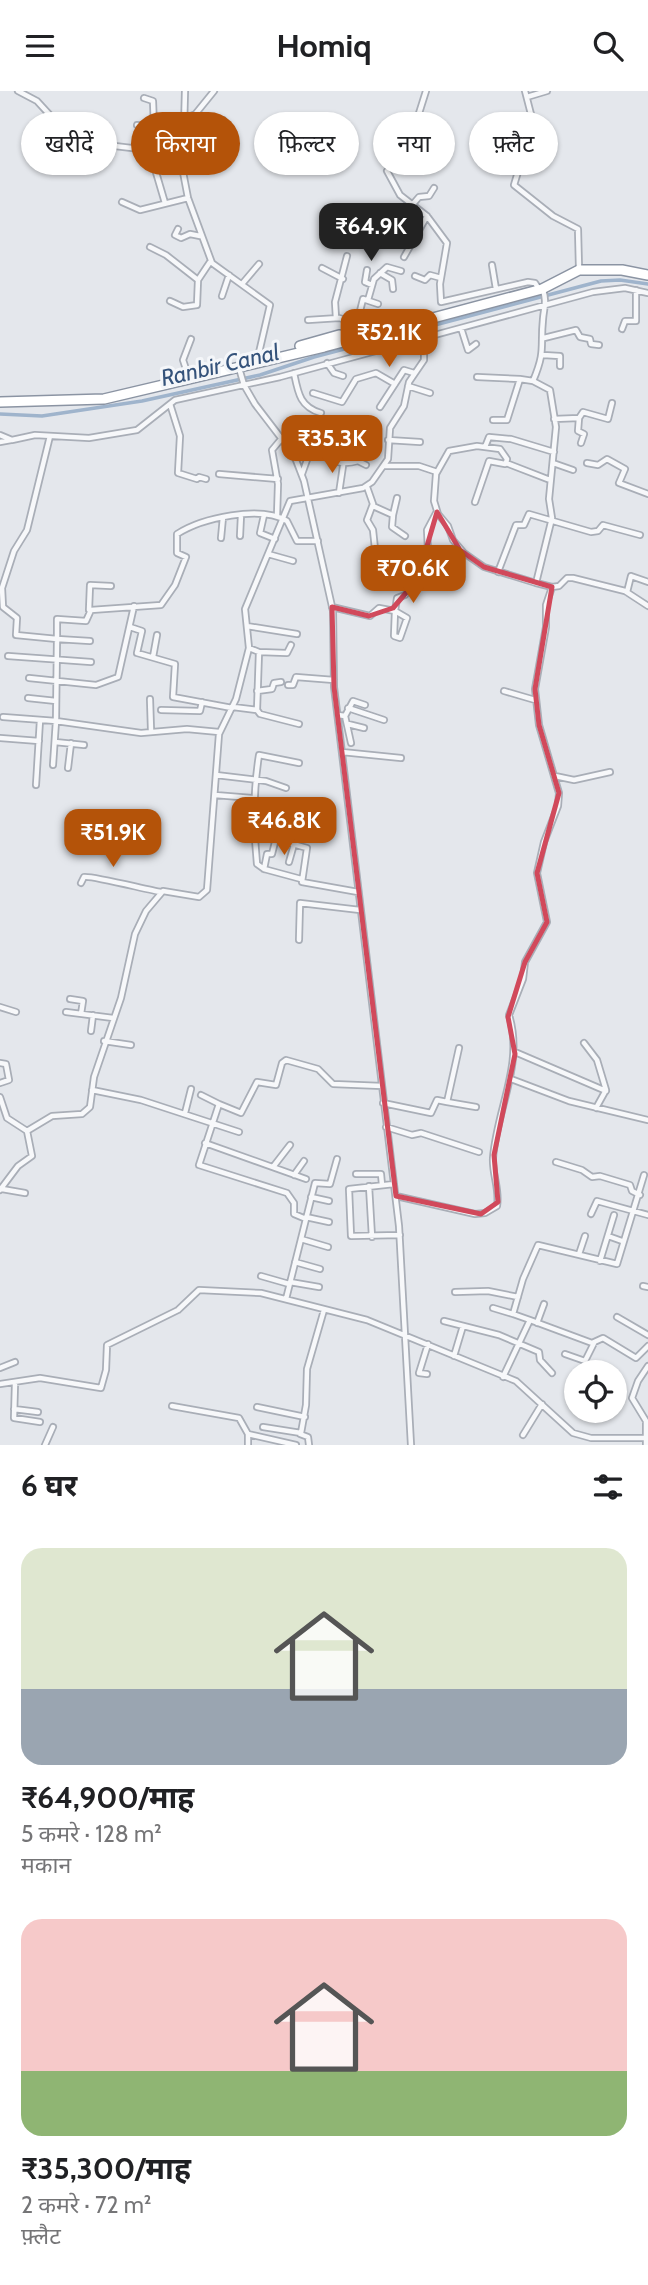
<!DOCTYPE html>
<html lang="hi">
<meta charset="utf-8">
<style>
:root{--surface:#fff;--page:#f6f6f6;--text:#202124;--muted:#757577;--accent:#b45309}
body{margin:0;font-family:Cabin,"Noto Sans Devanagari",sans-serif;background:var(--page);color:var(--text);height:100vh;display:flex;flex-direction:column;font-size:26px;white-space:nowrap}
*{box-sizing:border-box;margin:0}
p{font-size:23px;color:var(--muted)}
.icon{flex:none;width:38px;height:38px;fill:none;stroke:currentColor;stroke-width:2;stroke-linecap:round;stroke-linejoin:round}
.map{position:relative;height:1354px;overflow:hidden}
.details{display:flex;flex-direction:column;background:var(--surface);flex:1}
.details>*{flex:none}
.guide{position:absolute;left:21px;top:21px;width:607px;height:63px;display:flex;gap:14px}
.controls{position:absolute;left:564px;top:1269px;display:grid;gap:14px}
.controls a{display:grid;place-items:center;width:63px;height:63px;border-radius:50%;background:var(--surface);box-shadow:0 2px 5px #0004;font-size:35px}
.price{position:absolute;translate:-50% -60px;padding:0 16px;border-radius:14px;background:var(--accent);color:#fff;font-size:23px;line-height:46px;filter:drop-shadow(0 2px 4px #0008)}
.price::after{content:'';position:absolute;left:50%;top:42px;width:21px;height:16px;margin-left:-10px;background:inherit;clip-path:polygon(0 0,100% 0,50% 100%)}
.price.selected{background:#222;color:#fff}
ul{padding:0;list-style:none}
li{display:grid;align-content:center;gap:14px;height:371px;padding:0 21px}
li span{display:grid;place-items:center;height:217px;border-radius:21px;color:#555}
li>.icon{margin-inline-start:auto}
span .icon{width:126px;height:126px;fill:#fffc;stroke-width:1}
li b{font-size:30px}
h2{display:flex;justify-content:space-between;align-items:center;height:84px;padding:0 21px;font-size:30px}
.tag{padding:0 24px;border-radius:32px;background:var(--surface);box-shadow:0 2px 5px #0004;font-size:24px;line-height:63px}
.tag.selected{background:var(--accent);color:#fff}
header{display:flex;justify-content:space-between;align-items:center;height:91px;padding:0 21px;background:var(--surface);font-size:32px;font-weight:700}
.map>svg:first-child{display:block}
</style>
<header><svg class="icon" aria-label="menu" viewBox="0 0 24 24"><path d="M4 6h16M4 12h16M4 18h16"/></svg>Homiq<svg class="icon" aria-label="search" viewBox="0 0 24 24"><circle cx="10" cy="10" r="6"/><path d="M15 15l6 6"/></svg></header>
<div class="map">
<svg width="648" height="1354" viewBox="0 0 648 1354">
<rect width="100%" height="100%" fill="#e4e7ec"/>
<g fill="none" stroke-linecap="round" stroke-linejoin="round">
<path stroke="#9fb4cc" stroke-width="3.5" d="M0,323l42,2 100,-15 118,-26 54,-18 287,-76 19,-1 28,4"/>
<defs>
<path id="minor" d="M18,0l19,10 34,37 9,-3 18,9 42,5 16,-23 6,-1 22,10
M214,0l-30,37 -1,44 5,26 24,65 58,42 -12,52
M525,0l8,31 -19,63 39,31 25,13 1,39
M527,6l20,-6
M144,7l9,3 1,26
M193,24l22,7 8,-2
M137,34l17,3
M415,35l11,-35
M184,37l1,-37
M160,69l-5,9 10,34
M387,80l13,24 27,21 20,27 -7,41 1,18 87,-20 7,1 4,6
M122,111l18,8 48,-12
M413,113l6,-7 10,-1 5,-8
M178,138l-3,6 6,3 9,-4 10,2
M150,156l16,8 32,25
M404,166l23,-41
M492,174l4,24
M322,177l21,11
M367,179l-2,12 7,3
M380,182l12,7 1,9
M415,185l10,4 5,-5 11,3
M242,193l17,-20
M222,205l7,-21
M368,209l6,-21 13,-12 14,4
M170,210l13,6 14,-2 1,-25 12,-18
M336,227l-1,-16 12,-46
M308,229l31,-2 18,5
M461,237l7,22 8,-6
M622,238l3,-8h11v-31
M358,246l-1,-14 6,-24 15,5
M544,247l32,-8 4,7 10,2 1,5 8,1
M543,264l17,1v10
M327,272l7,10 9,3
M239,277l5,17 11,19 39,51 10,26 29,130 1,76 65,539 12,219
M294,282c4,20 6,34 27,40
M477,286l43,2
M189,287l-6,-18 8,-21
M408,295l22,7
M313,302l29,9 14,-23 20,-6 19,11
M170,313l10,32 -2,37 19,6 2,-2 7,2
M380,316l24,-37 10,3
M579,327l-1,13 6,3 -3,9
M554,328l25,-1 4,-6 25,7 4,-16
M493,329h14l13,-41 13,2
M0,344l12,5 23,-5 54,3 48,-8 38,-30 105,-23 313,-85 32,-4 23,5
M50,345l-23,94 -13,21 -12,37 1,19 14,11 -1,17 41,4 -1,82 85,12 46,-4 32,3
M388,349l32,2
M0,351l11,-2
M485,356l4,-10 22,2 43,13
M553,372l20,7
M587,372l11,2 9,-6 18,10 -6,14 29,11
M384,375h35l18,6
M219,383l59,5
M302,383l6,-17c21,-7 23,12 50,4l8,4
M367,396l6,17 -6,16 6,10 2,19 22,7 23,12
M339,402l4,-27
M475,411l14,-41 16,3
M373,415l20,9 -1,12 13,9
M264,424l-4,18 15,6
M393,424l4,-17
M277,425l1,-32 -6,-34 10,-12
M240,445l1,-21
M221,447l2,-21
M268,463l25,7
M498,481l18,-47h8l5,-11 62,18 7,-1 5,-6 37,10
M536,492l-52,-16 -20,-14 -11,-13 -5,-14 -10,-12 -4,-13 2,-27 13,-23 28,-5 23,3 7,10 -1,4 44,17
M552,496l7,-1 8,-8h6l52,13 23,15
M627,501l4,-16 17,6
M332,516l38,9 9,-8 16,3 2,-13 8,-3 14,-18 9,-27 -1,-20 9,-17
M89,519l1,-25 21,1
M395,520l12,7 -7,20 -6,-2z
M247,535l50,8
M130,536l12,4 -5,22 38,11 -2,33 59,11
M90,550l-33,-2v-20l29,2 5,-11 70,-5 14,-20 11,-28 -9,-4v-19c25,-16 83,-29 110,-13l10,20h21
M249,557l10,4 28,1 4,-8
M8,565l83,6
M153,566l4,-22
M29,587l67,7 22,-8 16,-71
M288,594h5l3,-8 38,3
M257,600l15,-2 2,-6 7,-1
M504,600l31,9
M28,607l28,3
M150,608l1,31
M233,616l24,3 3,4 39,10
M348,617l36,12
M161,619l39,1 2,-9
M257,619l2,-58
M338,624l7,1 8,-15 12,4
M345,625l6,27
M3,626l53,4 -3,44
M348,633l16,4
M0,647l39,3
M55,651l29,3
M342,661l59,6
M68,677l3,-25
M216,684l50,6 20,7
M555,685l19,4 36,-8
M36,694l4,-65
M215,704l37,3
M279,735l-7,28h-5l-3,15 37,10
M275,748l32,9 -5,34 56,10
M289,771l9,-32
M264,778l-7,-5c-4,-38 -4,-71 2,-109l40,8
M81,792l3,-6c6,-2 64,13 77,15
M299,849l1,-37 60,7
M70,908l13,2 -2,13
M0,916l16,5
M66,921l47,6
M91,940l2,-16
M104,950l27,4
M584,952l13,17 9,30 -10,18
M515,961l91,39
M0,972l6,1 3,16 -9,3
M511,988l58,22 79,19
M92,999l49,10 98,32
M201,1004l18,9
M0,1006l7,21 20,13
M447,1011l29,5
M383,1012l48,10 6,-13 10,2 12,-54
M185,1022l6,-24
M386,1036l26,8 9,-2 58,19
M205,1052l101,36
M556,1071l26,8 10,7 8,-1 30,9 2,6 8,4
M273,1076l17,-22
M356,1083h25l1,11
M294,1084l10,-14
M394,1093l-45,5 2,47 49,-1
M369,1095l3,51
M2,1098l23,4
M0,1099l18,-24 14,-10 -5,-25 25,-15 30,-2 8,-7 4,-30 27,-79 14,-64 11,-23 17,-20 36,6 8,-7 12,-156 17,-35 13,-51 -4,-39 45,-108 73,-13 9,-6 16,-23 2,-31 14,-22 5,-24 15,-22v-21
M396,1105l79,18 10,-1 12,-7c3,-16 -5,-32 -4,-48 4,-50 31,-94 16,-143l14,-36 2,-17 22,-40 -10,-49 7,-31 14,-36 1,-13 -20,-68 -4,-36 11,-62v-22l6,-18 -16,-4 16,-65 -3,-19 7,-72 -6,-37 -17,-9c13,-31 7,-33 10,-62 1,-12 4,-17 0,-29
M311,1106l18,4
M591,1123l6,-13 51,14
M306,1126l23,5
M306,1128l-12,-5v-11l-7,-10 -88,-28 20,-61 22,9 16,-31 19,3 6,-22 4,-3 32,9 15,15 49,2
M608,1145l14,5
M301,1148l27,8
M579,1163l6,-18
M600,1170l14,-46
M295,1171l25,7
M261,1185l28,8
M290,1191l29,5
M643,1195l5,1
M455,1201l33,-1 30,6
M286,1208l29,-116 15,1 7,-25
M493,1217l20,6
M617,1226l31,18
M530,1229l62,23 11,-5 33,20 12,-12
M444,1230l55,14 40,17 1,8 12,13
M537,1232l7,-19
M565,1263l20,7 9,-18
M454,1265l9,-30
M0,1277l15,-6
M427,1283l-8,-1 9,-29
M503,1286l27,-57 -17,-6 10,-35 15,-34 79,19 27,-89
M0,1293l40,-6 61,10 5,-18 1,-25 71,-35 21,-20 62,3 106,27 149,61 57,52 18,5h55
M15,1293l-1,34 26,4
M172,1315l67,12 9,16v11
M257,1316l48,10
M14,1318l24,3
M263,1336l38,6 5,-28 1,-36 17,-59
M248,1343l48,11
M300,1343l8,3 1,8
M523,1344l19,-31
M45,1354l8,-18
M646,1354v-24l-14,-23 6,-17 10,-15"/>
<path id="highway" d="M300,255l39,-11 15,3
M0,311l104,-3 220,-52 218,-58 37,-19h43l26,5"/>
</defs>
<use href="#minor" stroke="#a9aeb7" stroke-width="8"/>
<use href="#highway" stroke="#8b94a3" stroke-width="12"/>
<use href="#minor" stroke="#f7f8fa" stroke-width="4.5"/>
<use href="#highway" stroke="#fff" stroke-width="9"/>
</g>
<path fill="none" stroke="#d1495b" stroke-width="5" stroke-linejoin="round" d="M437,421l23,38 24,17 68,20 -17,102 4,36 20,68 -22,80 10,49 -22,40 -17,55 7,37 -21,101 4,47 -17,12 -85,-18 -62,-509 -2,-80 37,9 24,-8 24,-28z"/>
<g text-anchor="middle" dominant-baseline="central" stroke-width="6" stroke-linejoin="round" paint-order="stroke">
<g font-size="23" font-style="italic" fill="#34527a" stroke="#f4f6f9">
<text transform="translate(220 274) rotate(-13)">Ranbir Canal</text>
</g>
</g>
</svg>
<div class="controls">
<a><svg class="icon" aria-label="locate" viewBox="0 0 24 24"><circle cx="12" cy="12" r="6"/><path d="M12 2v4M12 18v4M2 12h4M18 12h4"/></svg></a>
</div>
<b class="price selected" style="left:371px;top:172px">₹64.9K</b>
<b class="price" style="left:389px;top:278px">₹52.1K</b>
<b class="price" style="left:332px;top:384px">₹35.3K</b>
<b class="price" style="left:413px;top:514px">₹70.6K</b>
<b class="price" style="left:284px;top:766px">₹46.8K</b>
<b class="price" style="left:113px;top:778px">₹51.9K</b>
<div class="guide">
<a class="tag">खरीदें</a>
<a class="tag selected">किराया</a>
<a class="tag">फ़िल्टर</a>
<a class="tag">नया</a>
<a class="tag">फ़्लैट</a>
</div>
</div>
<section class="details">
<h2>6 घर<svg class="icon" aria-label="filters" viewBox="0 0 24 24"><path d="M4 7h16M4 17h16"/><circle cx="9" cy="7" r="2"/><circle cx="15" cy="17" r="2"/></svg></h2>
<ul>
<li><span style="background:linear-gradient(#dfe7d0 65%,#9aa5b1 0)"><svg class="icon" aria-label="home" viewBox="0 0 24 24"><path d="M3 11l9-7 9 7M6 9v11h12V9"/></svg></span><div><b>₹64,900/माह</b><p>5 कमरे · 128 m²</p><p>मकान</p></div></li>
<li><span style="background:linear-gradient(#f6c9c9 70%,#8fb573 0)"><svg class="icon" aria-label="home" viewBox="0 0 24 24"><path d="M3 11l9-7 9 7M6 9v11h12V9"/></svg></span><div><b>₹35,300/माह</b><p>2 कमरे · 72 m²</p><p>फ़्लैट</p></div></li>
</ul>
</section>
